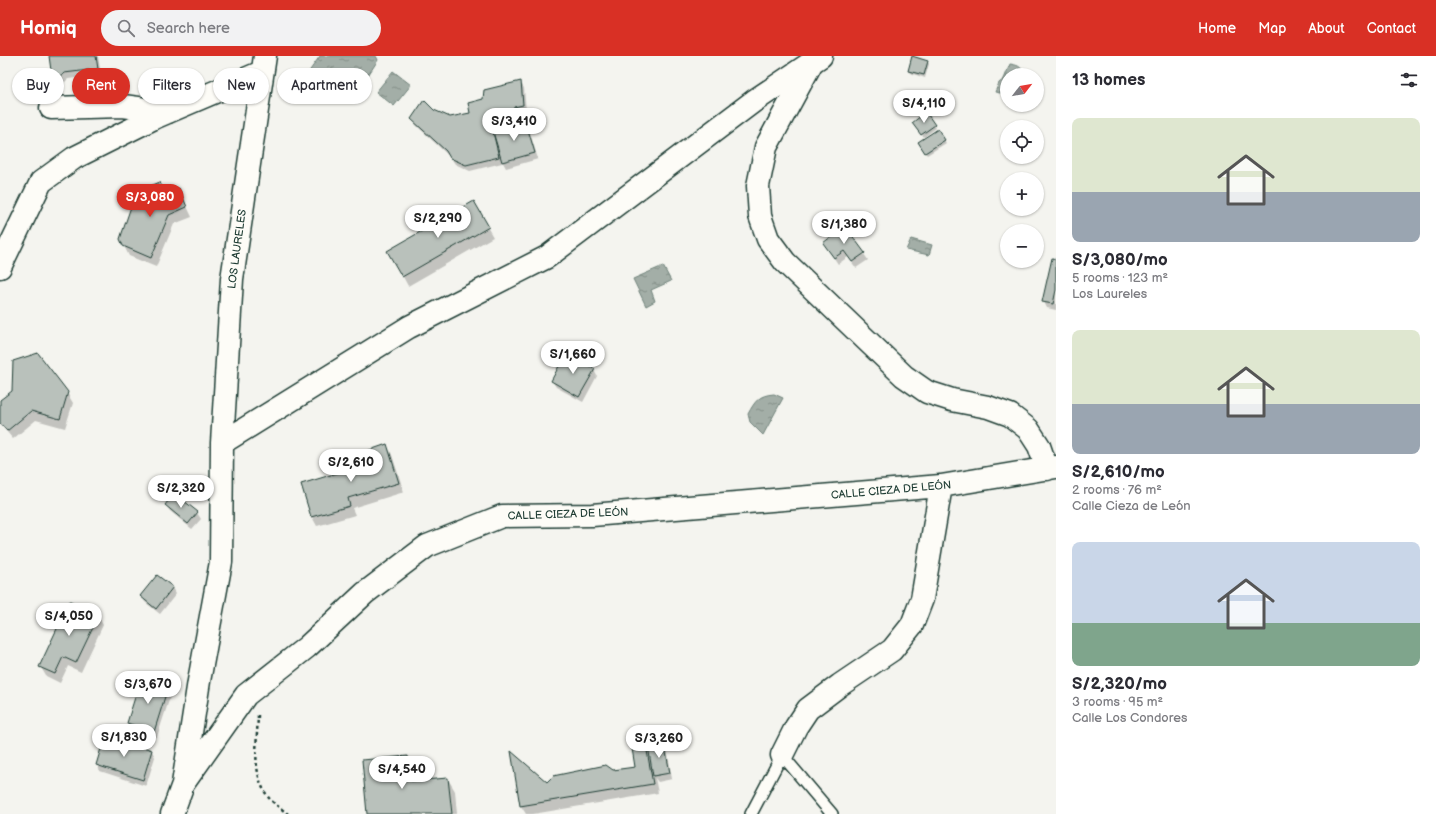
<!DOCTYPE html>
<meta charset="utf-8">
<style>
:root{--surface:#fff;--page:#f2f2f3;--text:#2b2b33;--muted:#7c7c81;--accent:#d93025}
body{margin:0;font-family:"Balsamiq Sans",sans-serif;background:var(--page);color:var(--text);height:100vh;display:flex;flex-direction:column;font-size:15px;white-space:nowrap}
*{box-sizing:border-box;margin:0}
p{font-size:13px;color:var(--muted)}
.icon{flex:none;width:22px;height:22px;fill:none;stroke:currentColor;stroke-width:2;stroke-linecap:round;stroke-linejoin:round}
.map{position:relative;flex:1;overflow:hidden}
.drawer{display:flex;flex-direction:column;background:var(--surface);width:380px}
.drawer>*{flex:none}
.guide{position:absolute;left:12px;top:12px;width:380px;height:36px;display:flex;gap:8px}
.needle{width:26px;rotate:59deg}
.tools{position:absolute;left:1000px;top:12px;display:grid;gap:8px}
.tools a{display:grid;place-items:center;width:44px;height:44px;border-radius:50%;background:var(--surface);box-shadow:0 1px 3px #0004;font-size:20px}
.price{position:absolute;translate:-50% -34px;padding:0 9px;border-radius:14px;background:#fff;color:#222;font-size:13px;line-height:26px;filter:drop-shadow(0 1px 2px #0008)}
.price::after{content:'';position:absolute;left:50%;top:24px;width:12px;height:9px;margin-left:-6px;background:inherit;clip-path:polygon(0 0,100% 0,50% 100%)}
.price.current{background:var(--accent);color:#fff}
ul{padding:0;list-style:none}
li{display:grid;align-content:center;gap:8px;height:212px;padding:0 16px}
li span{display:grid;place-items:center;height:124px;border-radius:8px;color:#555}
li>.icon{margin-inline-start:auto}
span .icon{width:72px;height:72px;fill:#fffc;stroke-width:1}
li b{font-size:17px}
h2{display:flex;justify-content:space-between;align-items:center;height:48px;padding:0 16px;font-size:17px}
.tag{padding:0 14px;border-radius:18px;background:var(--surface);box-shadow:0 1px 3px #0004;font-size:14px;line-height:36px}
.tag.current{background:var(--accent);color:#fff}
header{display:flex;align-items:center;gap:24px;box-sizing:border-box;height:56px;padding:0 20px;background:var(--accent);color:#fff}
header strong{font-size:19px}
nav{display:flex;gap:22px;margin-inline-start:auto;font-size:14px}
.search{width:280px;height:36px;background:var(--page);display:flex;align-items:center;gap:10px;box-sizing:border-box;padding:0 14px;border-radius:22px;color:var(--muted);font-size:15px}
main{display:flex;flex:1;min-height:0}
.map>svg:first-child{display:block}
</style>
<header>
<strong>Homiq</strong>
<div class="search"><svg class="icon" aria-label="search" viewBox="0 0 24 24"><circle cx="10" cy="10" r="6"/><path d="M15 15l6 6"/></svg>Search here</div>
<nav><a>Home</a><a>Map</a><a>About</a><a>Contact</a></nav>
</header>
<main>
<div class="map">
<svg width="1056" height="758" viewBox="0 0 1056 758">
<defs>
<pattern id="water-ripples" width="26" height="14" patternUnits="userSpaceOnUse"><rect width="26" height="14" fill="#a3aea7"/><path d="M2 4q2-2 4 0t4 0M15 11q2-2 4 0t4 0" fill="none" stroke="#848f89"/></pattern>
</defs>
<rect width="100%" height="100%" fill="#f4f4ef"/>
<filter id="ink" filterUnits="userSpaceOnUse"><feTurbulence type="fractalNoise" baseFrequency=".025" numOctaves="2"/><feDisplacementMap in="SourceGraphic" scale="8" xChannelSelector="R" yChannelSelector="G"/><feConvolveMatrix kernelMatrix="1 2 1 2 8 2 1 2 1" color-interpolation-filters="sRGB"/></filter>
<g filter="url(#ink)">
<path fill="url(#water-ripples)" stroke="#6e8179" d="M320,0h56l2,4 -11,17 -12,-4 -8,21 -10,4h-11l-11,-11 -7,-14z
M1010,8c7,1 11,2 14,9l-1,2h-16v19h-2l-10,-2 4,-9 5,-4z
M393,15l18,14 -17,21 -18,-14z
M911,183l21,6 -3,10 -23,-5z
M663,210l8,15 -20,9 4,11 -9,5 -13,-27z
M774,338l9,4 -20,37 -13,-13 -2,-8c7,-13 11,-19 26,-20z"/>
<path fill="#0003" d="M50,0h48l3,19 -33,4 -11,11 -3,-5z
M927,5l2,3 -4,14 -15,-5 -1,-3z
M520,26l4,6 2,23 -9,2 -1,14 10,-3 3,6 9,29 -32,9 -5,-9 1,4 -32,8 -15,-7 -4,-6 -35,-33 -4,-6 21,-9 17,8 21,-4 13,-14z
M934,69l2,3 -12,9 -9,-11z
M938,75l8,12 -19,12 -8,-12z
M159,127l6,12 14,-6 13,28 -18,7 -18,43 -27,-11 -5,-10z
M473,147l20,34 -85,49 -19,-35z
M824,187l40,11 4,6 -12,8 -8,-11 -10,7z
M1056,204v50l-9,-2 -3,-6z
M594,314l3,6 -14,26 -27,-15 -4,-6z
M67,337l6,10 -8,25 -29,-8 -23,19 -13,-15v-22z
M387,389l5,10 12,37 -52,16 3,7 -38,11 -5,-9 -10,-33 66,-20z
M166,449l31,8 4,6 -9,10 -22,-18z
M172,532l4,6 -16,20 -15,-12 -3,-6z
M98,560l5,9 -22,47 -13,-6 -8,17 -14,-7 -6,-10z
M167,632l4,6 -14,43 -25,-8 -4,-6z
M106,680l46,15 3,6 -9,29 -46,-15 -3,-6z
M645,685l3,6 16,-4 3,6 5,30 -14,3 -3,-4 3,15 -125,21h-7l-5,-8 -9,-52 35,30 89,-17z
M408,701l7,12 1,13 32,-3 7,12 2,23h-89z"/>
<path fill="#b9c1bb" stroke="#1f3d34" d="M49,0h47l2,13 -34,4 -11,12z
M912,0l16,5 -4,14 -16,-4z
M521,25l2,24 -9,2 -1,14 -20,11 6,25 -33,8 -16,-7 -4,-7 -35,-32 13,-19 10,10 16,7 20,-4 -2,-10 15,-4 1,-9z
M926,56l9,13 -14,10 -9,-12z
M526,67l9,30 -33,9 -9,-30z
M938,73l7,11 -20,13 -7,-11z
M160,126l4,12 15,-6 8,19 -18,8 -18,43 -28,-12 -3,-7 16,-47z
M474,145l15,26 -87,50 -15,-26z
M845,170l20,27 -13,9 -8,-11 -10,7 -11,-15z
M1052,202l4,1v31l-3,14 -11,-2z
M38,297l30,39 -8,27 -29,-8 -24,20 -7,-8v-23l12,-9 1,-30z
M566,297l29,16 -16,28 -28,-16z
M387,388l12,39 -51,15 2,8 -39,11 -10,-33 66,-20 -3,-12z
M174,437l24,19 -10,12 -23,-19z
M157,519l16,12 -17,22 -16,-13z
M70,545l29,14 -23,48 -13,-6 -8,17 -16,-7z
M141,622l27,9 -14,45 -27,-9z
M105,679l47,15 -9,30 -47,-15z
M645,684l8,44 -133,22 -9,-55 36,31 6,-6 53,-11 7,5 22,-3 -4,-25z
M664,686l6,31 -17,3 -5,-30z
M408,700l3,25 37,-3 4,36h-85l-5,-54z"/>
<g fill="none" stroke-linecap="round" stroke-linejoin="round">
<defs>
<path id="service" d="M751,758l31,-59 50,59"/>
<path id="minor" d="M811,8l-45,83 -8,39 2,30 8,23 17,23 119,114 23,16 25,8 36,7 22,8 18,14 11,17 8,23
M51,52l72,-2 45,6
M0,211l41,-85 33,-24 82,-41 106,-45
M222,387l187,-116 138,-70 207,-156 67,-45
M782,699l14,-28 12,-18 32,-24 52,-35 20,-25 10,-26 19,-113
M183,728l63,-89 61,-48 58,-54 62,-47 75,-30 90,-1 349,-29 115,-19
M172,758l11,-30 16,-103 22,-119 1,-119 10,-164 33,-223"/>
</defs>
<use href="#service" stroke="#1f3d34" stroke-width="14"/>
<use href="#minor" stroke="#1f3d34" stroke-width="25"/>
<path stroke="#1f3d34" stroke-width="2.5" stroke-dasharray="3 3" stroke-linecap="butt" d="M258,659c-1,28 -7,60 11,83 5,6 13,11 19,16"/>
<use href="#service" stroke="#fdfcf7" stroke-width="11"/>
<use href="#minor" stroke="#fdfcf7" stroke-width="22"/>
</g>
</g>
<g text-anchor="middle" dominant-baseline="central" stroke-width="3" stroke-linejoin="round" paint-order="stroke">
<g font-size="11" fill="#1f3d34" stroke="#fdfcf7">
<text transform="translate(237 193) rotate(-82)">LOS LAURELES</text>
<text transform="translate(891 434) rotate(-5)">CALLE CIEZA DE LEÓN</text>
<text transform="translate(568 458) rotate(-2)">CALLE CIEZA DE LEÓN</text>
</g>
</g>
</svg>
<div class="tools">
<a><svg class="needle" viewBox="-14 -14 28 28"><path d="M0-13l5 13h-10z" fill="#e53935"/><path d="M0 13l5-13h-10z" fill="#7c7c81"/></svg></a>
<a><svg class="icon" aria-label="locate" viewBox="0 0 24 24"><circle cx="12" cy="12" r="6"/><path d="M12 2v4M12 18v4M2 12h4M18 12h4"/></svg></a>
<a>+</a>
<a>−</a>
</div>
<b class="price" style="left:924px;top:68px">S/4,110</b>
<b class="price" style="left:514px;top:86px">S/3,410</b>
<b class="price current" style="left:150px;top:162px">S/3,080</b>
<b class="price" style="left:438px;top:183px">S/2,290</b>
<b class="price" style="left:844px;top:189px">S/1,380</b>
<b class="price" style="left:573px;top:319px">S/1,660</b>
<b class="price" style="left:351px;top:427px">S/2,610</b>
<b class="price" style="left:181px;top:453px">S/2,320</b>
<b class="price" style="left:69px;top:581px">S/4,050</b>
<b class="price" style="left:148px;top:649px">S/3,670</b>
<b class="price" style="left:124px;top:702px">S/1,830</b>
<b class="price" style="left:659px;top:703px">S/3,260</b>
<b class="price" style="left:402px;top:734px">S/4,540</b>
<div class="guide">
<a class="tag">Buy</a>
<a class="tag current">Rent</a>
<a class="tag">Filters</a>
<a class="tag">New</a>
<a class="tag">Apartment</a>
</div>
</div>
<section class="drawer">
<h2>13 homes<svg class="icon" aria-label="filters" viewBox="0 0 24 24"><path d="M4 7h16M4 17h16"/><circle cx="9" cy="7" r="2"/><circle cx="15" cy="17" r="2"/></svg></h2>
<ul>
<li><span style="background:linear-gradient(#dfe7d0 60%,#9aa5b1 0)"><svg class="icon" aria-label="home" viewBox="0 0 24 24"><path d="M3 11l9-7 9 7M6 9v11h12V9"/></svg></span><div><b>S/3,080/mo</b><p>5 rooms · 123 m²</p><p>Los Laureles</p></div></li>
<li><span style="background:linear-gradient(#dfe7d0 60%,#9aa5b1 0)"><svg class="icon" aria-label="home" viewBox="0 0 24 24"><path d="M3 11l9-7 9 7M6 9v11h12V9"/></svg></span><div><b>S/2,610/mo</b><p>2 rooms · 76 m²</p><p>Calle Cieza de León</p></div></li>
<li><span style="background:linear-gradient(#c9d6e8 65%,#7fa58c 0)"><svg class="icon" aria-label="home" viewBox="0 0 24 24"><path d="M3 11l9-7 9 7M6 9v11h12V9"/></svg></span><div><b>S/2,320/mo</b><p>3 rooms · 95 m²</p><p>Calle Los Condores</p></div></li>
</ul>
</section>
</main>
